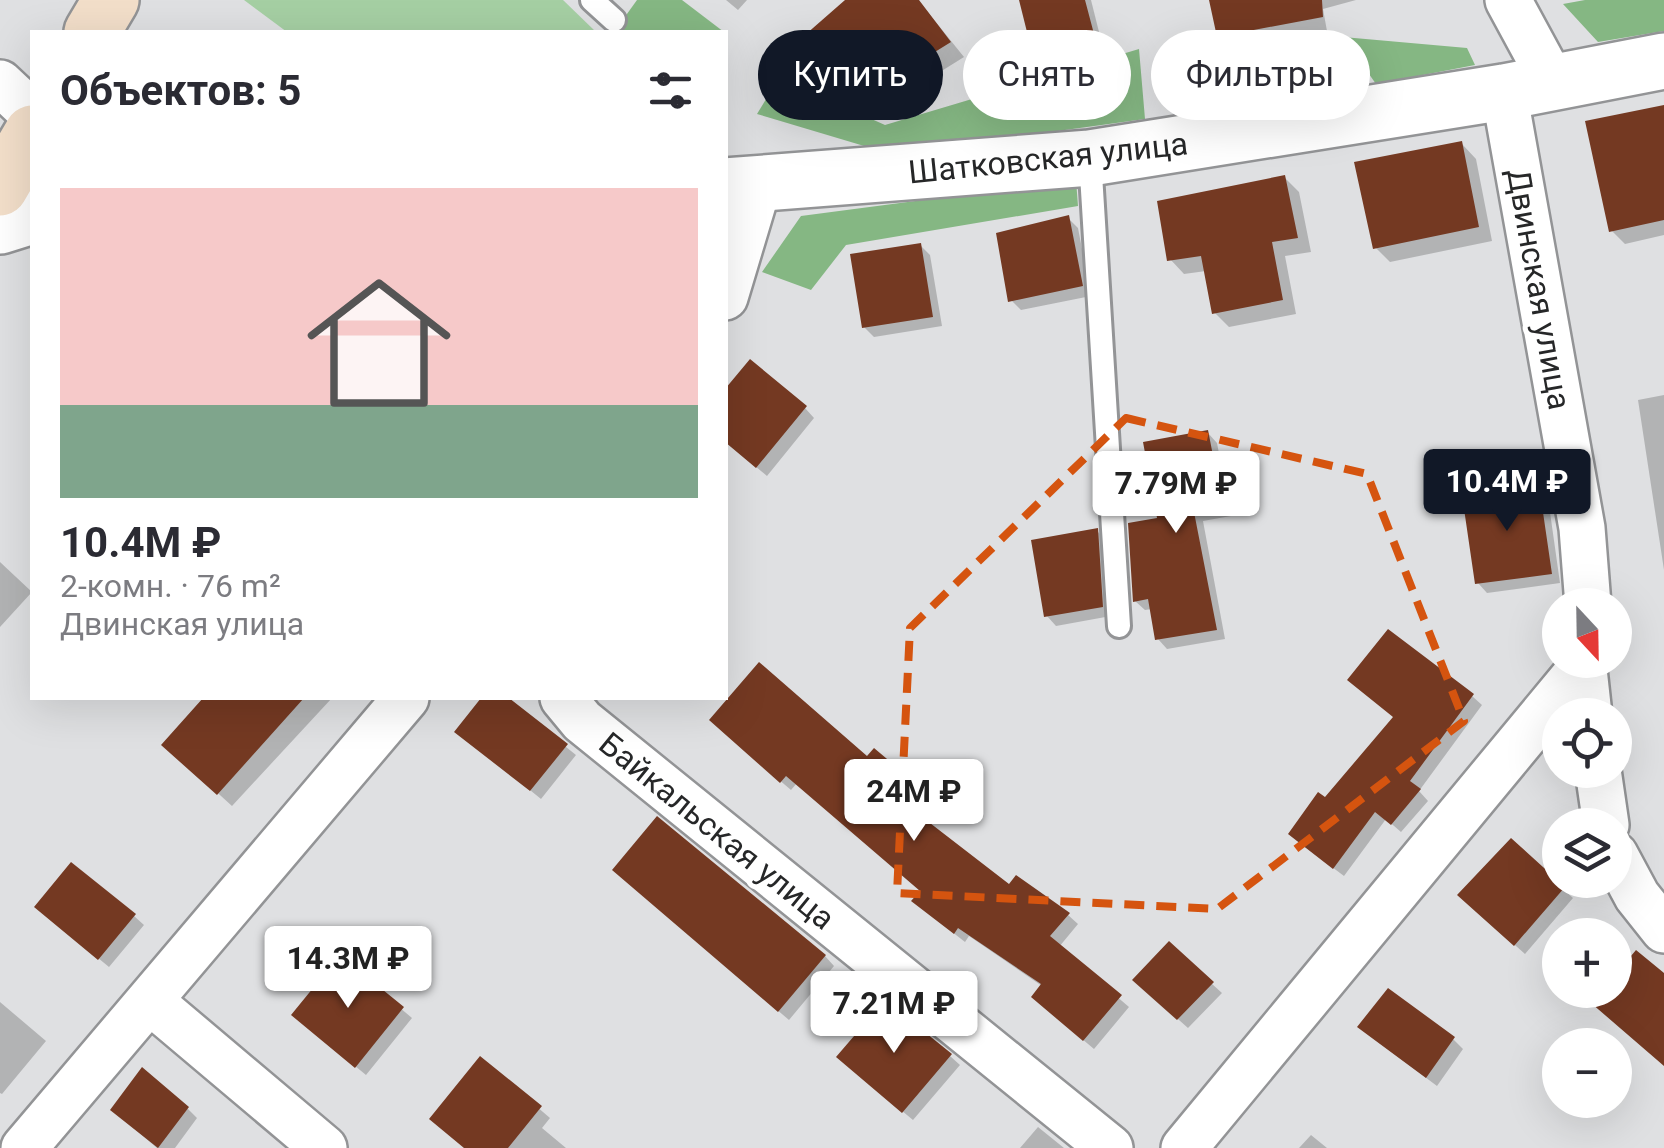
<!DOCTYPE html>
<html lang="ru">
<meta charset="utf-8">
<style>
:root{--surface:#fff;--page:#f7f7f7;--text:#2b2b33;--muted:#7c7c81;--line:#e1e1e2;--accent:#111827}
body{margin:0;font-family:Roboto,sans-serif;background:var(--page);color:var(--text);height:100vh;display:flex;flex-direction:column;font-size:38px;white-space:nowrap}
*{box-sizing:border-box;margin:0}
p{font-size:32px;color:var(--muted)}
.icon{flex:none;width:55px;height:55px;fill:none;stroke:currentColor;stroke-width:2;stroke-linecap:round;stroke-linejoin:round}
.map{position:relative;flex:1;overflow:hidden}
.panel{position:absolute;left:30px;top:30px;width:698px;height:670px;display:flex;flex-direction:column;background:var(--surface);border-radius:0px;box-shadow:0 10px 40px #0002}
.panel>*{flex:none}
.top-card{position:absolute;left:758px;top:30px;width:755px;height:90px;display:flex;gap:20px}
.needle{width:65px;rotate:158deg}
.fabs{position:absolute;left:1542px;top:588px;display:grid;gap:20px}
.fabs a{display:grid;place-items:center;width:90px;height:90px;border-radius:50%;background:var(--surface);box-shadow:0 10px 40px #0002;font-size:50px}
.price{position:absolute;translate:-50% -85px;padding:0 22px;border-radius:10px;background:#fff;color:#222;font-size:32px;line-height:65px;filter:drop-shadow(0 2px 5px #0008)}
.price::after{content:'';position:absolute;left:50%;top:60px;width:30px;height:22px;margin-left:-15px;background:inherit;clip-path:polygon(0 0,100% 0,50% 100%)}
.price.on{background:var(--accent);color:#fff}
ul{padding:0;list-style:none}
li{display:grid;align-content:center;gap:20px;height:530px;padding:0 30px}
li+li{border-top:2px solid var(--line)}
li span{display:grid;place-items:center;height:310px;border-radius:0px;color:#555}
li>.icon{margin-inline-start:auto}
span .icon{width:180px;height:180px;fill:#fffc;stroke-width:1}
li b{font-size:42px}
h2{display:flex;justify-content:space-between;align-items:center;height:120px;padding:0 30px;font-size:42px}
.pill{padding:0 35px;border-radius:45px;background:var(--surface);box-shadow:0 10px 40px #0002;font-size:35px;line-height:90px}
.pill.on{background:var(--accent);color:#fff}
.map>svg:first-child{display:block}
</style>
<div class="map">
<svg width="1664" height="1148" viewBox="0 0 1664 1148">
<rect width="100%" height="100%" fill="#dfe0e2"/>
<path fill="#a5cfa3" d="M244,0h319l32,31 -308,1z"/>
<path fill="#85b783" d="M637,0h45l42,32h-110z
M1585,0h79v31l-66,11 -35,-38z
M1343,37l124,11 8,17 -99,19z
M1139,49l6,70 -254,35 -134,-40 22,-36 106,47z
M1076,180l2,26 -232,39 -35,45 -49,-18 39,-56z"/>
<path fill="#0003" d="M726,0h21l-9,10z
M848,0h70l46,57 -80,50 -83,-64z
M1021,0h70l11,44 -59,12 -10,-10z
M1212,0h144l-33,9 4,22 -95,18 -13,-13z
M1664,108v127l-39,9 -13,-13z
M1462,144l14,15 16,82 -102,21 -15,-15z
M1285,178l14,14 12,60 -26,4 11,58 -67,13 -15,-15 -8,-41 -22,3 -14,-15z
M1068,218l10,10 13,68 -70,14 -10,-10z
M920,245l10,10 12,71 -68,11 -10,-10z
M725,393l80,15 9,10 -47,58 -42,-35z
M1664,395v175l-26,-170z
M1208,433l9,10 14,73 -28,5 22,118 -58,10 -9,-10 -6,-30 -7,1 -10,-9 25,-81z
M1538,488l10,10 12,85 -73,10 -9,-10z
M1097,531l10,10 4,75 -55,10 -9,-10z
M0,562l32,30 -32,35z
M1472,696l10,9 -63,86 9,10 -27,31 -15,-13 -42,57 -44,-33 25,-43z
M206,698h126l-100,108 -68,-62z
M485,698h20l71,57 -35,44 -83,-67z
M721,730l146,30 62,37 10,10 -13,16 84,64 58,28 10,9 -19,23 70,60 -35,42 -50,-42 -2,-21 -73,-50 -4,6 -41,-32 -2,-19 -125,-108 -6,7z
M625,880l200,76 9,10 -45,54z
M1563,889l10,9 -48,56 -55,-49z
M47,916h87l10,9 -35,42z
M1169,945l53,48 -34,35 -44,-39z
M341,958l71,60 -46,57 -62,-51z
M0,1002l46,39 -44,53 -2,-1z
M1370,1036l83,3 10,10 -26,37z
M950,1056l10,9 -47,55 -64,-53z
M481,1059l69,59 -8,10 24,20h-101z
M188,1109l9,9 -22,30h-18l-34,-29z
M1038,1127l26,21h-44z
M1311,1135l16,13h-28z"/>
<path fill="#743922" d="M845,0h74l32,42 -84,52 -70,-52z
M1019,0h66l9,34 -63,14z
M1209,0h113l1,17 -106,20z
M1664,105v115l-55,12 -24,-111z
M1462,141l17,86 -106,22 -19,-87z
M1285,175l13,63 -26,4 11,58 -71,14 -11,-58 -34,5 -10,-60z
M1069,215l14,71 -75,16 -12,-69z
M921,243l12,74 -71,11 -12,-74z
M750,359l57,47 -51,62 -31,-26v-53z
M1208,430l15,77 -29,5 23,118 -62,10 -7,-41 -15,3 -5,-79 29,-5 -14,-76z
M1539,485l13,89 -77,10 -13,-89z
M1098,528l5,79 -59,10 -13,-77z
M1388,629l86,65 -64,87 11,8 -30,36 -16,-13 -42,57 -45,-35 30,-42 7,5 68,-80 -46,-37z
M759,662l108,94 7,-8 57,48 -14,17 92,71 7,-9 54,38 -20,23 72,59 -39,46 -52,-44 10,-13 -83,-56 -4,6 -43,-33 9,-10 -134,-115 -6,7 -71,-63z
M203,698h101l-87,97 -56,-50z
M481,698h28l59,46 -38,47 -76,-59z
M657,816l169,139 -48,57 -166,-142z
M1511,838l54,49 -51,59 -57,-51z
M71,862l65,52 -38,46 -64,-53z
M1169,941l45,41 -37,38 -45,-40z
M1636,950l28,23v93l-73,-63 11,-13h13v-15z
M340,955l64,52 -49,61 -64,-53z
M1388,988l67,49 -29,41 -69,-51z
M885,1000l67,54 -50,59 -66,-56z
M480,1056l62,50 -34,42h-44l-35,-29z
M142,1067l47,40 -31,41 -48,-38z"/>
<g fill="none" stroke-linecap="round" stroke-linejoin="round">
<defs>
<path id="service" d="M592,0l22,20
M1090,158l29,468"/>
<path id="minor" d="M1508,0l45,83
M0,83l32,30
M1504,92l78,436 6,77
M725,297l33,-110
M1583,660l6,55
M563,698l19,23 528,427
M1598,770l8,55
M1615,855l22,41 27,34
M151,1002l173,146
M24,1148l382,-450
M1184,1148l398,-481"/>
<path id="tertiary" d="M725,186l365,-28 414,-66 160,-31
M0,226l32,-10"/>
<path id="secondary" d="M92,32l19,-32
M0,188l32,-55"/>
</defs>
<use href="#service" stroke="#939496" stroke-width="28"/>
<use href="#minor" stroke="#939496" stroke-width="50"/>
<use href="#tertiary" stroke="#939496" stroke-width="60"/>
<use href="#secondary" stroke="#939496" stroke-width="60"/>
<use href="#service" stroke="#fff" stroke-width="22"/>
<use href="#minor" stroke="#fff" stroke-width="45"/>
<use href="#tertiary" stroke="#fff" stroke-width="55"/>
<use href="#secondary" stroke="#f2dec9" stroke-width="55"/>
</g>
<path fill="none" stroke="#d5540f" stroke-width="8" stroke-dasharray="20 12" stroke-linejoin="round" d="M1126,418l241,56 97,247 -247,188 -320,-16 13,-265z"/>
<g text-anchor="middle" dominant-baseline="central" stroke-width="10" stroke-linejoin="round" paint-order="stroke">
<g font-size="32" fill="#262728" stroke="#fff">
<text transform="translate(1048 158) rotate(-6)">Шатковская улица</text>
<text transform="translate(1539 289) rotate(80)">Двинская улица</text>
<text transform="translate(717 831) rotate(39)">Байкальская улица</text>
</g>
</g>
</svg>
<div class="fabs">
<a><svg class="needle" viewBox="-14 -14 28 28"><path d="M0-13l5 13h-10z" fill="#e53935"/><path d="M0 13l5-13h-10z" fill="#7c7c81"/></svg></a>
<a><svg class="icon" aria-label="locate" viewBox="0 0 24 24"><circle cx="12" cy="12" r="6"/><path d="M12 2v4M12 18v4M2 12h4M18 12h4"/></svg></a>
<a><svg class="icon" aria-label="layers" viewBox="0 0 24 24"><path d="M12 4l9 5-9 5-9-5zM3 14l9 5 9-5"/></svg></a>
<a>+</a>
<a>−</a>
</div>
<b class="price on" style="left:1507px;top:534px">10.4M ₽</b>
<b class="price" style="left:1176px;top:536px">7.79M ₽</b>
<b class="price" style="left:914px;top:844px">24M ₽</b>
<b class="price" style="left:348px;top:1011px">14.3M ₽</b>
<b class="price" style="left:894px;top:1056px">7.21M ₽</b>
<div class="top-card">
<a class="pill on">Купить</a>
<a class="pill">Снять</a>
<a class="pill">Фильтры</a>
</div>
<section class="panel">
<h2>Объектов: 5<svg class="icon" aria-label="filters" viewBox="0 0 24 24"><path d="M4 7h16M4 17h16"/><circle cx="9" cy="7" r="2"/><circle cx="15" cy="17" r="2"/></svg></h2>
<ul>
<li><span style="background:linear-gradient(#f6c9c9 70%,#7fa58c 0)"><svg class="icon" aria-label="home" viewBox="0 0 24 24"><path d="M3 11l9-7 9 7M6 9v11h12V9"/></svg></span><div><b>10.4M ₽</b><p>2-комн. · 76 m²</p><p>Двинская улица</p></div></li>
</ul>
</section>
</div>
